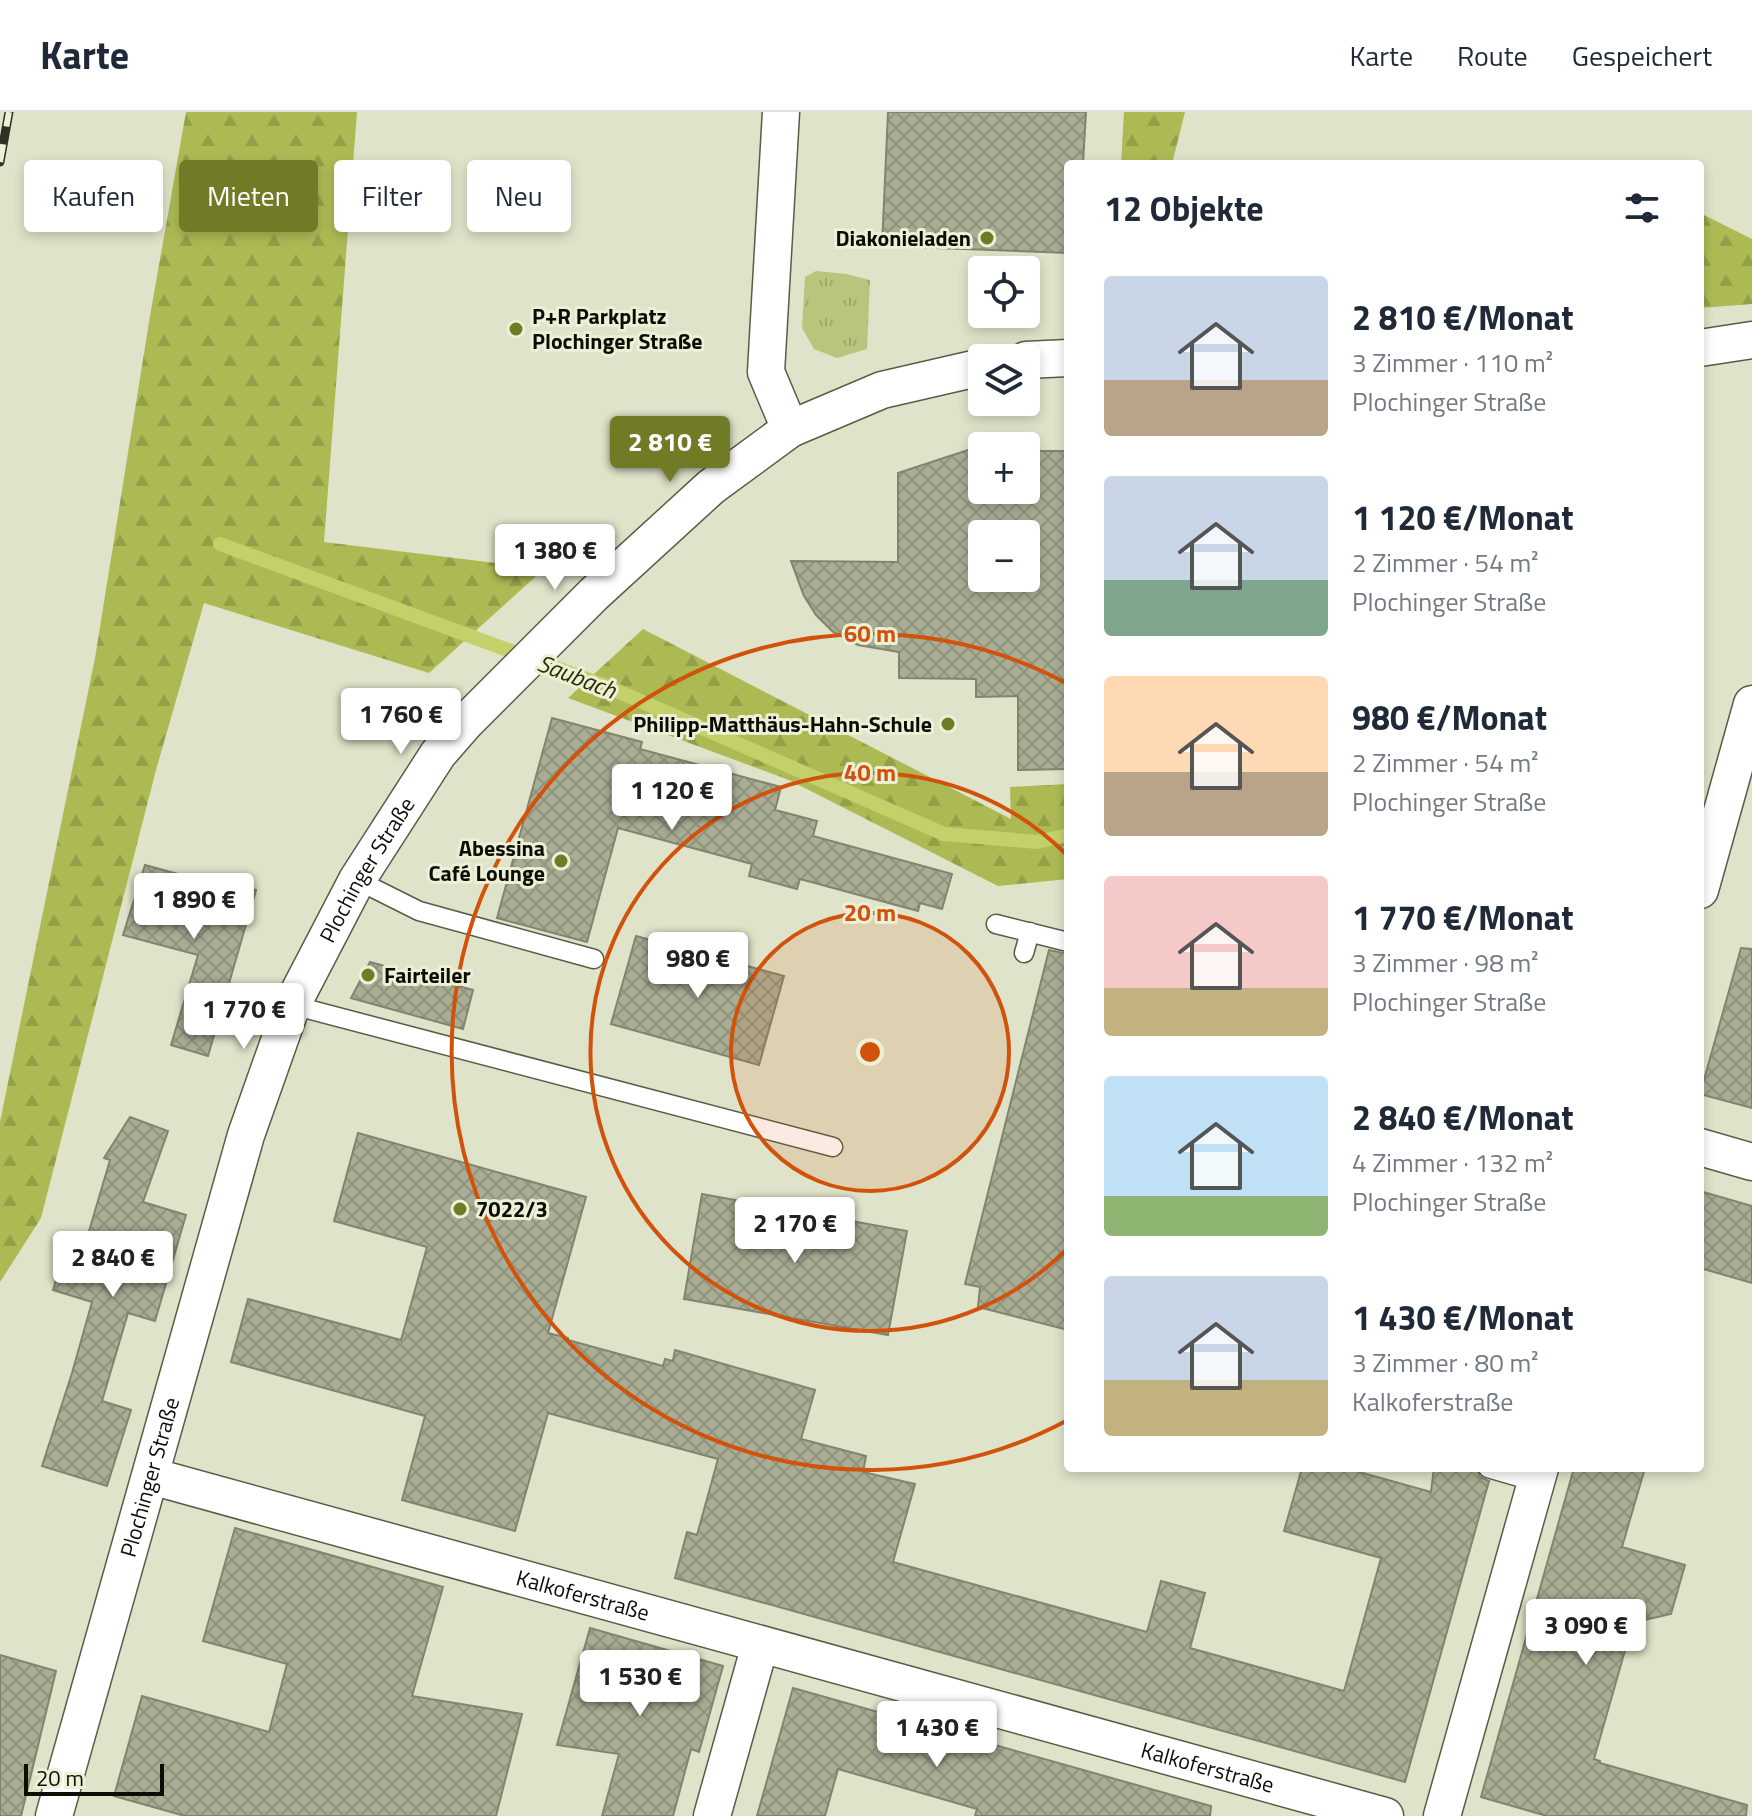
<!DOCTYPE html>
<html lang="de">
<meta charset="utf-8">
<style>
:root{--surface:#fff;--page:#f6f6f7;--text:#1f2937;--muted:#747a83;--line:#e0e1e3;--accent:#717b26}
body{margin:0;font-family:"Titillium Web",sans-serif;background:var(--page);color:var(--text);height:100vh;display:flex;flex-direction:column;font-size:30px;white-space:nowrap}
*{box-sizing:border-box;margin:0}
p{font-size:26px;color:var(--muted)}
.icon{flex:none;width:44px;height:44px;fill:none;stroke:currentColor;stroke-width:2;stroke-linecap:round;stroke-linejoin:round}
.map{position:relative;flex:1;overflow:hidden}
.side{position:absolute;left:1064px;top:48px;width:640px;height:1312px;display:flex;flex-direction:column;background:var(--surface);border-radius:8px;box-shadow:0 4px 12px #0003}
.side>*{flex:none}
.top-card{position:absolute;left:24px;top:48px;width:760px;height:72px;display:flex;gap:16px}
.fabs{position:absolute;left:968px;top:144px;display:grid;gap:16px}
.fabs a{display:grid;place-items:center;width:72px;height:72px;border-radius:8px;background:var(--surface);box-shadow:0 4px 12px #0003;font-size:40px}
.scale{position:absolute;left:24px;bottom:20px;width:140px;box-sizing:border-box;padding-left:8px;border:4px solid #0c0e06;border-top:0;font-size:22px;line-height:28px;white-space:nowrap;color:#0c0e06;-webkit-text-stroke:6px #ecf0d6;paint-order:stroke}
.price{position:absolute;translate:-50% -68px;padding:0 18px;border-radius:8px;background:#fff;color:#222;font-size:26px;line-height:52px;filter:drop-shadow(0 2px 4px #0008)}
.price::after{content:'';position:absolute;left:50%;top:48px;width:24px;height:18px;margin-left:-12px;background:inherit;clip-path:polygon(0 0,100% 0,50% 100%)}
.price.active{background:var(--accent);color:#fff}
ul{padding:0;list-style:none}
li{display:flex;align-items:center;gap:24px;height:200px;padding:0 40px}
li span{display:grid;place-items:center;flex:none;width:224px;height:160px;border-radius:8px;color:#555}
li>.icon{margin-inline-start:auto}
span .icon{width:96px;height:96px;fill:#fffc;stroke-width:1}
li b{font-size:34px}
h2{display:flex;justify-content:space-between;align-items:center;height:96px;padding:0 40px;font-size:34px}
.chip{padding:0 28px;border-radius:8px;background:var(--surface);box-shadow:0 4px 12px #0003;font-size:28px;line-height:72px}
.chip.active{background:var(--accent);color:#fff}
header{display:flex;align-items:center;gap:48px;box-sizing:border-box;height:112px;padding:0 40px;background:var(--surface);border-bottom:2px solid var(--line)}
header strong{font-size:38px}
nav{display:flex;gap:44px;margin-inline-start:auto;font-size:28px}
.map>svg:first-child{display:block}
</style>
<header>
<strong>Karte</strong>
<nav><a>Karte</a><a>Route</a><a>Gespeichert</a></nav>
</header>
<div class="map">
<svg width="1752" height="1704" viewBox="0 0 1752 1704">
<defs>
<pattern id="grass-tufts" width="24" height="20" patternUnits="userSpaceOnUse" patternTransform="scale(2)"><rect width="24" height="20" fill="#bac47d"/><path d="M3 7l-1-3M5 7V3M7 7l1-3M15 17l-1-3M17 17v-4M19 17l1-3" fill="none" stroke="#9fa76b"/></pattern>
<pattern id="forest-firs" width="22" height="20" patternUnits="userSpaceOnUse" patternTransform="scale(2)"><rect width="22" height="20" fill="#adba54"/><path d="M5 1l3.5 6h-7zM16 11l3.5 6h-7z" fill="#949f48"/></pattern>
<pattern id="building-cross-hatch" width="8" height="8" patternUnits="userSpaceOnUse" patternTransform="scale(2)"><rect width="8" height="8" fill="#a9ad94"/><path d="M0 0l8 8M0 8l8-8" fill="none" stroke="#90947e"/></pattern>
</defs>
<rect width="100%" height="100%" fill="#dee3c9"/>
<path fill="url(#grass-tufts)" d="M816,159l30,3 24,6 -3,69 -30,9 -23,-9 -12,-21 3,-51z"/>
<path fill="url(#forest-firs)" d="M186,0h171l-33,430 220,27 -115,104 -225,-70 -48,167 -115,448 -41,64v-160l95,-464 55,-342z
M1124,0h61l-13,52h-51z
M1700,101l52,26v65l-52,4z
M643,517l368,190 -1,-32 58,-3v95l-70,7 -209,-106 -221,-82z"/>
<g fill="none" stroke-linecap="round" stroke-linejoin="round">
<path stroke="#c4d16b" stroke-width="14" d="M220,432l386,142 338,148 93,8 31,-7"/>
</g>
<path fill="url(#building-cross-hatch)" stroke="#81856e" stroke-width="2" fill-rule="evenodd" d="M888,0h198l-3,52h-15v89l-186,-7z
M968,338h14v40h44v-39h42v318l-50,1v-74l-42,1v-18l-77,-1v-26l-41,-7 -25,-13 -17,-17 -12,-19 -13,-35 107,1v-89zM982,422h44v44h-44z
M552,606l90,24 -2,7 141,38 -6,23 42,11 -4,15 139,38 -10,35 -22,-6 -2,8 -118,-32 -3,10 -48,-13 3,-12 -134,-36 -31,114 -90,-24z
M145,753l73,20 2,-5 36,10 -48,166 -37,-11 27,-90 -75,-20z
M636,824l148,40 -25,89 -148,-41z
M1741,836l11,1v159l-52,-14z
M1049,838l19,4v376l-90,-23 2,-20 -15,-3z
M370,850l103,28 -10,39 -112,-31z
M130,1005l38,14 -25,71 43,13 -31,106 -27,-8 -26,88 29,9 -24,76 -65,-20 30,-93 20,-71 -39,-12 12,-40 17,5 28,-95 -6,-2z
M358,1021l228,64 -38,136 20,5v2l95,26 2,-7 8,2 2,-11 140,40 -14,49 65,17 -3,16 52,12 -22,78 254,70 14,-51 44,12 -15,55 154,43 37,-133 -97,-27 18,-63h43l86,24 3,-24h42l4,9 9,4 -84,301 -730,-204 12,-46 10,3 21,-76 -170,-46 -33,118 -113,-31 23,-84 -194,-54 17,-63 153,41 26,-93 -93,-26z
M1700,1079l52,15v77l-52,-15z
M702,1082l205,37 -19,104 -204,-36z
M1574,1356h71l-23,79 63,18 -14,49 -88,20 43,13 -32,112 6,2v2l147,42 -1,11h-199l-66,-19z
M235,1416l208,59 -31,109 110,18 -26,102h-311l-71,-20 28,-100 127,36 18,-68 -84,-23z
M590,1516l133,38 -24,86 -8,-3 -18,67h-71l17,-62 -62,-9z
M0,1543l56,16 -35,145h-21z
M793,1576l418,118 -1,10h-235l2,-7 -139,-40 -13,47h-68z"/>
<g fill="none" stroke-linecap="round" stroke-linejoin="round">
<defs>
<path id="service" d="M357,768l62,31 175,48
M996,812l72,18
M1024,841l6,-21
M292,893l541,142
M1488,1356l48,14"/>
<g id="minor">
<path d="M781,0l-15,260 24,57"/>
<path d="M1700,236l52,-8"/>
<path d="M1026,248l42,-2"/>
<path d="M1700,778l52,-186"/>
<path d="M1700,1035l52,15"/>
<path id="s1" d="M151,1364l1234,340"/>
<path id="s2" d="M54,1704l192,-681 46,-130 65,-125 81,-126 28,-32 128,-128 117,-107 79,-58 92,-39 100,-23"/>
<path d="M712,1704l48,-171"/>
<path d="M1442,1704l98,-348"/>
</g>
</defs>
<use href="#service" stroke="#595c46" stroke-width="21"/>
<use href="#minor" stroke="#595c46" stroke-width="39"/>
<use href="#service" stroke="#fff" stroke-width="18"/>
<use href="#minor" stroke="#fff" stroke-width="36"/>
<defs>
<path id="rail" d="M0,50l9,-50"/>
</defs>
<use href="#rail" stroke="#2f3126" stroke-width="9"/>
<use href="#rail" stroke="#ecf0d6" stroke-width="6" stroke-dasharray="18" stroke-linecap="butt"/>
</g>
<circle cx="870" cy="940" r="139" fill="#d2520b" fill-opacity=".12"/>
<g fill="none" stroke="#d2520b" stroke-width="4">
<circle cx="870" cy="940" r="139"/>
<path d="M1067 1137A279 279 0 1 1 1067 743"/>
<path d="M1066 1309A418 418 0 1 1 1066 571"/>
</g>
<g fill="#717b26" stroke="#ecf0d6" stroke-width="3">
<circle cx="987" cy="126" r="8"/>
<circle cx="516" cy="217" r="8"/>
<circle cx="948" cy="612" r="8"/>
<circle cx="561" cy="749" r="8"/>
<circle cx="368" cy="863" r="8"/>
<circle cx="460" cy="1097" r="8"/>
</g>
<g text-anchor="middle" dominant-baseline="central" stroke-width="6" stroke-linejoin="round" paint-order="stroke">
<g font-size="22" font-weight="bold" fill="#0c0e06" stroke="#ecf0d6" text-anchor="end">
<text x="971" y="126">Diakonieladen</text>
<text x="532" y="204" text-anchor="start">P+R Parkplatz<tspan x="532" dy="25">Plochinger Straße</tspan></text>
<text x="932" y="612">Philipp-Matthäus-Hahn-Schule</text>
<text x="545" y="736">Abessina<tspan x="545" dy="25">Café Lounge</tspan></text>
<text x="384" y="863" text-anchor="start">Fairteiler</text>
<text x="476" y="1097" text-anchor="start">7022/3</text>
</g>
<g font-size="22" fill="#0c0e06" stroke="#ecf0d6">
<text stroke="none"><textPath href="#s2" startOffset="1000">Plochinger Straße</textPath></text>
<text stroke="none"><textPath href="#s2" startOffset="352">Plochinger Straße</textPath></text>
<text stroke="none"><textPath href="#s1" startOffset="448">Kalkoferstraße</textPath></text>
<text stroke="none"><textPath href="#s1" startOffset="1096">Kalkoferstraße</textPath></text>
</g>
<g font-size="24" font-style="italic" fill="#292d01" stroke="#ecf0d6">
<text transform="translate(577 564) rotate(21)">Saubach</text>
</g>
</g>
<circle cx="870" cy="940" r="12" fill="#d2520b" stroke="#ecf0d6" stroke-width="4"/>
<g font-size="24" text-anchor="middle" font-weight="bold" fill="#d2520b" stroke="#ecf0d6" stroke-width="6" stroke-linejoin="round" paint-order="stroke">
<text x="870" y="530">60 m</text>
<text x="870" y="669">40 m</text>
<text x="870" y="809">20 m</text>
</g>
</svg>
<div class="fabs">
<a><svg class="icon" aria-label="locate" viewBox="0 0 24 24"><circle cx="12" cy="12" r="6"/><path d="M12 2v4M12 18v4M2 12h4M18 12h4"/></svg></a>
<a><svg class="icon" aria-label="layers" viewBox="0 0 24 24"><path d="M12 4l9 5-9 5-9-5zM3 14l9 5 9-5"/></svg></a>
<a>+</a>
<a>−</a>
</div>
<div class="scale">20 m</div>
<b class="price active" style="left:670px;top:372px">2 810 €</b>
<b class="price" style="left:555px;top:480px">1 380 €</b>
<b class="price" style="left:401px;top:644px">1 760 €</b>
<b class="price" style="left:672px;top:720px">1 120 €</b>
<b class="price" style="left:194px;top:829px">1 890 €</b>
<b class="price" style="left:698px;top:888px">980 €</b>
<b class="price" style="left:244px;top:939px">1 770 €</b>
<b class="price" style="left:795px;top:1153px">2 170 €</b>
<b class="price" style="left:113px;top:1187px">2 840 €</b>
<b class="price" style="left:1586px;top:1555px">3 090 €</b>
<b class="price" style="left:640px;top:1606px">1 530 €</b>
<b class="price" style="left:937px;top:1657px">1 430 €</b>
<div class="top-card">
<a class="chip">Kaufen</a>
<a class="chip active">Mieten</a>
<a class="chip">Filter</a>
<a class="chip">Neu</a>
</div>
<section class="side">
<h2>12 Objekte<svg class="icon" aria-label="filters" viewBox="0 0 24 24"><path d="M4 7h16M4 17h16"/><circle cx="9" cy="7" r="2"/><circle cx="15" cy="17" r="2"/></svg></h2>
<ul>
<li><span style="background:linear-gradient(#c9d6e8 65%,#b9a48a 0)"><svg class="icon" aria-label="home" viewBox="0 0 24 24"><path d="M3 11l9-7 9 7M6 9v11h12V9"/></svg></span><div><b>2 810 €/Monat</b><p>3 Zimmer · 110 m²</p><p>Plochinger Straße</p></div></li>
<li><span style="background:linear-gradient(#c9d6e8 65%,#7fa58c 0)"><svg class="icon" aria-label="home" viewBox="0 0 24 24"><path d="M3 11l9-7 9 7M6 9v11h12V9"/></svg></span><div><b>1 120 €/Monat</b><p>2 Zimmer · 54 m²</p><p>Plochinger Straße</p></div></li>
<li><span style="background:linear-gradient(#ffd9b3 60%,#b9a48a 0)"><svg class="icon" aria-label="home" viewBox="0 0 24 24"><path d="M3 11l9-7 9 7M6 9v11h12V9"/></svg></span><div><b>980 €/Monat</b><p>2 Zimmer · 54 m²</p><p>Plochinger Straße</p></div></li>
<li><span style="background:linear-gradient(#f6c9c9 70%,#c2b280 0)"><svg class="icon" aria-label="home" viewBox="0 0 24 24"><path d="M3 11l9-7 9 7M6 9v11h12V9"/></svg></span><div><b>1 770 €/Monat</b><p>3 Zimmer · 98 m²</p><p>Plochinger Straße</p></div></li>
<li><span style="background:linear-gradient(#bfe0f5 75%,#8fb573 0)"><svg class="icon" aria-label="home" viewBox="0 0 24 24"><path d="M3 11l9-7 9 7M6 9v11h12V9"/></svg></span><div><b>2 840 €/Monat</b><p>4 Zimmer · 132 m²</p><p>Plochinger Straße</p></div></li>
<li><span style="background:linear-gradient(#c9d6e8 65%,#c2b280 0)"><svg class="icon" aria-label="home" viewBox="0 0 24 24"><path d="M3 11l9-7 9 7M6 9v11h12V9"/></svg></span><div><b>1 430 €/Monat</b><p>3 Zimmer · 80 m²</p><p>Kalkoferstraße</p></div></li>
</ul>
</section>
</div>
